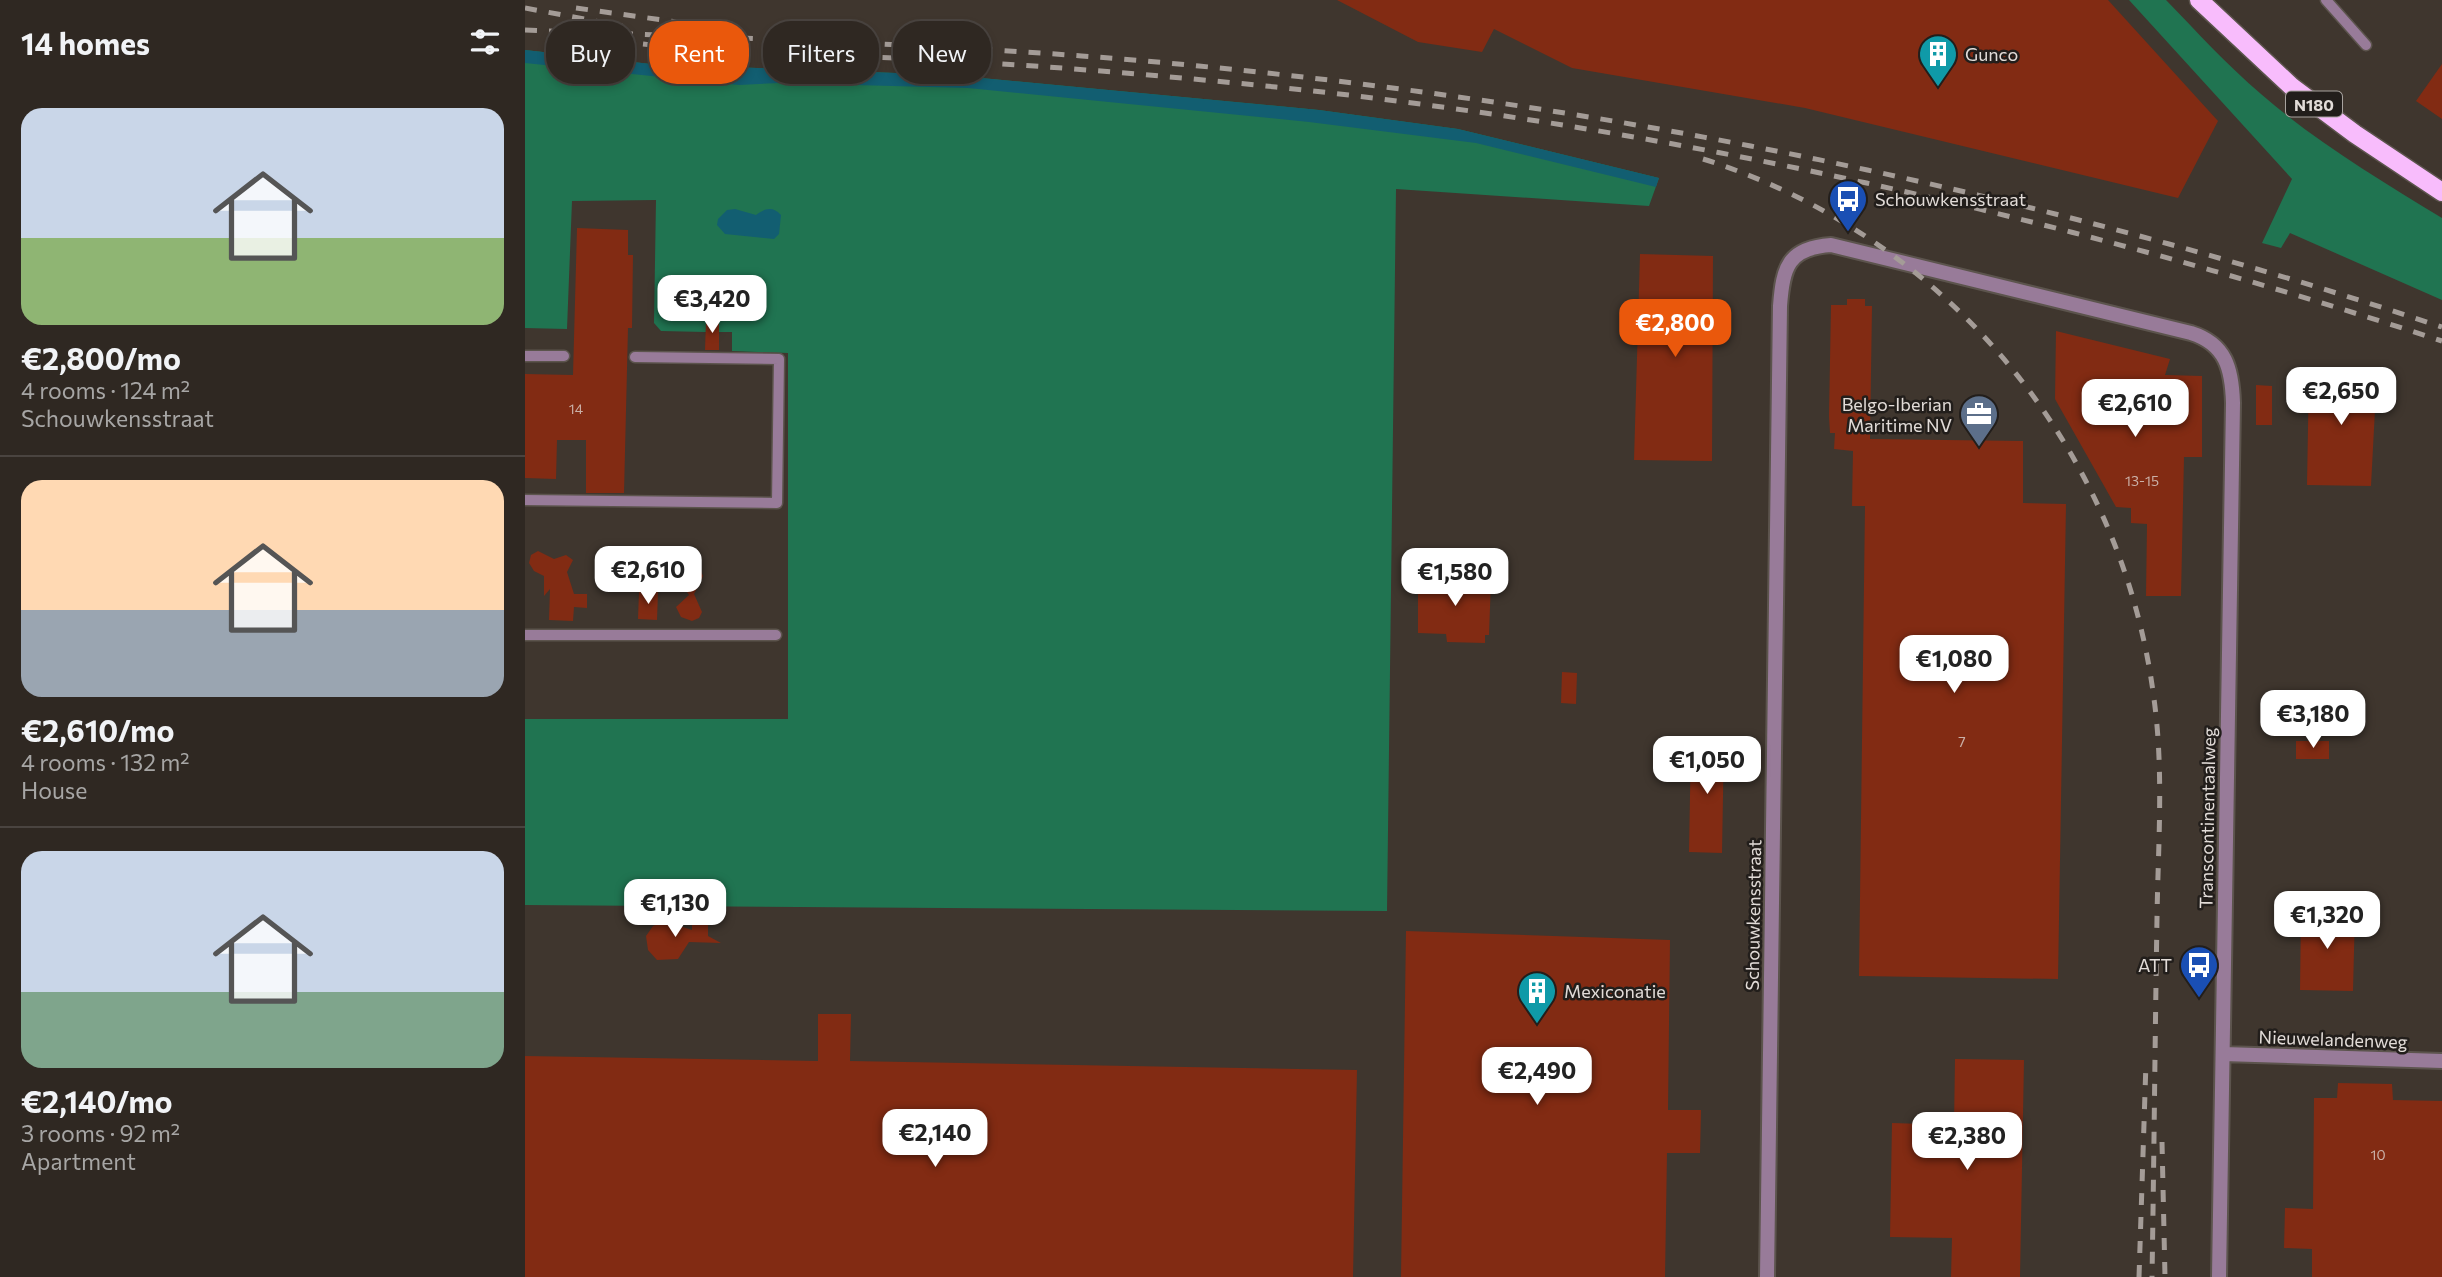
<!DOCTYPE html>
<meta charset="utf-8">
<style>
:root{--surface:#2f2822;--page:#37302a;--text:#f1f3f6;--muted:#a7a6a5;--line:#4a4440;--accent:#ea580c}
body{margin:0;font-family:Commissioner,sans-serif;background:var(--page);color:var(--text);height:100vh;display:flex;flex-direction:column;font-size:26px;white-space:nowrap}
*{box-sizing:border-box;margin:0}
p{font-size:23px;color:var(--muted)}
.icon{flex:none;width:38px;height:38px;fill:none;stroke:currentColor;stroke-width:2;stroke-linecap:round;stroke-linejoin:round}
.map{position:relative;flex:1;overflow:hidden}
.side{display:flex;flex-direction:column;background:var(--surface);width:525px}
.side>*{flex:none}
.top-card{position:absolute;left:21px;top:21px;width:665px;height:63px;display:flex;gap:14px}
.price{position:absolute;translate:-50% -60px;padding:0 16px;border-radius:14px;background:#fff;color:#222;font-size:23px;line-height:46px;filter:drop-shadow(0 2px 4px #0008)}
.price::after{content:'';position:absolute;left:50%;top:42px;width:21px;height:16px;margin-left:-10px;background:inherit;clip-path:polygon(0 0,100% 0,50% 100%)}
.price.active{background:var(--accent);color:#fff}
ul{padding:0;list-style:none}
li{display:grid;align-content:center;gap:14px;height:371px;padding:0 21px}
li+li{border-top:2px solid var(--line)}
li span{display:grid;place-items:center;height:217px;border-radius:21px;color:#555}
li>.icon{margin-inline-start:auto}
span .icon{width:126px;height:126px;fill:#fffc;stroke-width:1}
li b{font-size:30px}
h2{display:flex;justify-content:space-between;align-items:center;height:84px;padding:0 21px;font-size:30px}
.chip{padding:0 24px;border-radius:28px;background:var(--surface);box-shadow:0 4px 10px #0003,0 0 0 2px var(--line);font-size:24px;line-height:63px}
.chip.active{background:var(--accent);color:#fff}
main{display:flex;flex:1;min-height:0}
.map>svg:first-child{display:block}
</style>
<main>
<section class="side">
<h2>14 homes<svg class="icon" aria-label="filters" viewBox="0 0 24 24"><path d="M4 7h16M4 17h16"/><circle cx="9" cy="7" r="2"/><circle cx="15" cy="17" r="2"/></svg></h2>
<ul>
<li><span style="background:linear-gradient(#c9d6e8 60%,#8fb573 0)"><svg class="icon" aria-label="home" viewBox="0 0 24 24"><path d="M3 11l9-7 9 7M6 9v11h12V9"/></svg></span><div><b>€2,800/mo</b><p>4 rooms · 124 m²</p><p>Schouwkensstraat</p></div></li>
<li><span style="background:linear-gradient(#ffd9b3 60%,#9aa5b1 0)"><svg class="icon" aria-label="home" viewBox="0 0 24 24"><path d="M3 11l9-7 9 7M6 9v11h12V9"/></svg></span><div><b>€2,610/mo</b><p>4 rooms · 132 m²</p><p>House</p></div></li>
<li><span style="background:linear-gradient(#c9d6e8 65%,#7fa58c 0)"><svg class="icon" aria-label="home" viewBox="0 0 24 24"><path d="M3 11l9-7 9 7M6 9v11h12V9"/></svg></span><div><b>€2,140/mo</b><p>3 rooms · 92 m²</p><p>Apartment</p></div></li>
</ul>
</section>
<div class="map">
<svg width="1917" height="1277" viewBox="0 0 1917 1277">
<rect width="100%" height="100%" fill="#3f362e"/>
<path fill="#207451" d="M1604,0h37c31,32 61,65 95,94 55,48 119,86 181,124v82l-152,-67 -9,15 -19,-5 30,-64z
M0,50l126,14 299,11 369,35 139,19 201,49 -10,28 -253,-17 -9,722 -862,-6v-186h263v-366l-56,-2v-19h-13v-12h-13v12l-45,-1 -7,-8 2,-123 -84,1 -5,128 -42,-1z"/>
<path fill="#125e71" d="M0,50l126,14 299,11 369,35 139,19 201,49 -3,9 -180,-44 -167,-21 -341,-34 -189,-5 -40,2 -214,-22z
M210,209l21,6c9,-7 17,-9 25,0l-2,19 -5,5 -49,-5 -8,-9 1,-6 9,-9z"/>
<path fill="#822b13" d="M812,0h771l110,121 -40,77 -373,-90 -233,-40 -78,-39 -12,23 -64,-10z
M1917,64v55l-26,-18z
M52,228l51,2v25h5l-1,73h-4l-4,165h-38v-53h-29l-1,39 -31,-1v-104l48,1z
M1115,254l73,2 -1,205 -78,-1z
M1322,299h18v7h7l-2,133 153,2v62l43,1 -8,475 -199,-3 6,-470h-13l1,-55 -19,-2 1,-16h-5l-1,-17 2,-111h16z
M181,320h13v30h-14z
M1531,331l114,28 -5,16 37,1v81h-18l-3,139h-35l1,-72 -16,-1v-15l-15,-1 -61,-108z
M1784,369l68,2 -6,115 -64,-1z
M1731,385l16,1v39h-16z
M13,551l16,8 12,-4 7,5 -6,12 7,22h13v14l-13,-1 -1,14 -24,-1 1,-31 -6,7v-20l-10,-5 -5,-8 2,-8z
M164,566l11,3 3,7 -9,18 8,18 -3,6 -7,3 -11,-4 -5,-10 13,-12 -9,-14 2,-10z
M893,577l73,3 -2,55h-4v8l-38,-1 -1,-8 -28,-1z
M114,592h19l-1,28 -19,-1z
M1037,672l15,1 -1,31 -15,-1z
M1166,740h33l-2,113 -33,-1z
M1771,741h33v18h-33z
M1776,911h54l-2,80 -53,-1z
M140,921l27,9v-7l16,1v12l13,7 -32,-1 -11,17 -21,1 -9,-10 -2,-14 7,-10z
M881,931l264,9 -2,170h33l-1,43h-33l-2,124h-264z
M293,1014h33l-1,47 507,9 -4,207h-828v-221l293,5z
M1430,1059l69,1 -4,217h-69l1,-39 -62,-1 2,-114 62,2z
M1813,1083l54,1 1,16 49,1v176h-130v-28l-28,-1 1,-40 28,1 1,-111h23z"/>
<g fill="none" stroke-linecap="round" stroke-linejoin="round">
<defs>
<path id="lane" d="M1801,0l40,45
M0,356h39
M0,500l252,3 2,-144 -144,-2
M0,635h251"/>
<path id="street" d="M1698,1054l219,7
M1242,1277l13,-971c3,-39 8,-58 51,-61l360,88c35,11 41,36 42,70l-14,874"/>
<path id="primary" d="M1674,0l93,87 63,47 87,58"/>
</defs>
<use href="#lane" stroke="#5c544d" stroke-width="13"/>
<use href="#street" stroke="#5c544d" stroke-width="18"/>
<use href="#primary" stroke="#5c544d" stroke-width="21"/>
<use href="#lane" stroke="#987b99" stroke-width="10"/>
<use href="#street" stroke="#987b99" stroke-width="14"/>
<use href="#primary" stroke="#f8bcfc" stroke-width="18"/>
<path stroke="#a49c97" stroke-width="5" stroke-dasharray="12 12" stroke-linecap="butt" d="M0,8l97,18
M51,8l152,21
M0,30c225,9 450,14 674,36 422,41 841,127 1243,261
M118,44c91,11 183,11 275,15 119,6 239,16 358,28 396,41 788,130 1166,254
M1178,159c242,76 419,288 451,540 10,72 4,147 3,219 -2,120 -3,239 -5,359
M1637,1142l3,135
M1614,1277l7,-215"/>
</g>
<defs>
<symbol id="building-pin" viewBox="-11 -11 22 30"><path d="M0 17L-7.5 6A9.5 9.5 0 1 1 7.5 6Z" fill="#0f9aa8" stroke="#221e1b"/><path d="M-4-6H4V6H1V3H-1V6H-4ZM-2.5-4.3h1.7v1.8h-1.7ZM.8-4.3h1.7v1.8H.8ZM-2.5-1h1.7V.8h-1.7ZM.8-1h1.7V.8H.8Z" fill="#fff"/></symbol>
<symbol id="bus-pin" viewBox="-11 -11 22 30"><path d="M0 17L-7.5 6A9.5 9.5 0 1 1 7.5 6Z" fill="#1a4fb4" stroke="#221e1b"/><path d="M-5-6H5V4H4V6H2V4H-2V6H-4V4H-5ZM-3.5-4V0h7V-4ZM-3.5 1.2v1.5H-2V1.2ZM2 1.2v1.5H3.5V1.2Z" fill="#fff"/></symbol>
<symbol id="office-pin" viewBox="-11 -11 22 30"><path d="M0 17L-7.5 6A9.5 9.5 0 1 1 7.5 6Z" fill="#5c6f8a" stroke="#221e1b"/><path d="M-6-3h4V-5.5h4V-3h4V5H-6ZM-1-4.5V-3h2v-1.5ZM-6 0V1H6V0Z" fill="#fff"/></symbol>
</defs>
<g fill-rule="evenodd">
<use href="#building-pin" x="1391" y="32" width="44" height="60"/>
<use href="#bus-pin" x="1301" y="177" width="44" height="60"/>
<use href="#office-pin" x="1432" y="392" width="44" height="60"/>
<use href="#bus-pin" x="1652" y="943" width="44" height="60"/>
<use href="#building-pin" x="990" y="969" width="44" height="60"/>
</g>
<g text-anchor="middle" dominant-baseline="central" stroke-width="5" stroke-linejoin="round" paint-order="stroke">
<g font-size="14" fill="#cab0a7">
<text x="51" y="408">14</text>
<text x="1617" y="480">13-15</text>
<text x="1437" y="741">7</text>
<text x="1853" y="1154">10</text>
</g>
<rect fill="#221e1b" stroke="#a8a39f" stroke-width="2" x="1761" y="91.5" width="56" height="25" rx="5"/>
<g font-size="16" font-weight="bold" fill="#e2dcd8">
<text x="1789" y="104">N180</text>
</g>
<g font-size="18" fill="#e2dcd8" stroke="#221e1b" text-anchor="start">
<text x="1440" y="54">Gunco</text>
<text x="1350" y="199">Schouwkensstraat</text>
<text x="1427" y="404" text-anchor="end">Belgo-Iberian<tspan x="1427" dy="21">Maritime NV</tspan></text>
<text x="1647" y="965" text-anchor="end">ATT</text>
<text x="1039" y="991">Mexiconatie</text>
</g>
<g font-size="18" fill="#e2dcd8" stroke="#221e1b">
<text transform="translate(1682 818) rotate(-89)">Transcontinentaalweg</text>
<text transform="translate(1228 915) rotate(-89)">Schouwkensstraat</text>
<text transform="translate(1808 1039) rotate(2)">Nieuwelandenweg</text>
</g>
</g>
</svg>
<b class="price" style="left:187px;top:335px">€3,420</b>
<b class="price active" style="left:1150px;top:359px">€2,800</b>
<b class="price" style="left:1816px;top:427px">€2,650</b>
<b class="price" style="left:1610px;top:439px">€2,610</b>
<b class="price" style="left:123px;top:606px">€2,610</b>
<b class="price" style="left:930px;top:608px">€1,580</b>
<b class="price" style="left:1429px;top:695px">€1,080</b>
<b class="price" style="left:1788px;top:750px">€3,180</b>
<b class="price" style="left:1182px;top:796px">€1,050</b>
<b class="price" style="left:150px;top:939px">€1,130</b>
<b class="price" style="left:1802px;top:951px">€1,320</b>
<b class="price" style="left:1012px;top:1107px">€2,490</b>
<b class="price" style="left:410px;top:1169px">€2,140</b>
<b class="price" style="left:1442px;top:1172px">€2,380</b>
<div class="top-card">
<a class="chip">Buy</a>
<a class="chip active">Rent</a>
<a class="chip">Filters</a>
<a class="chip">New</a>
</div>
</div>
</main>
